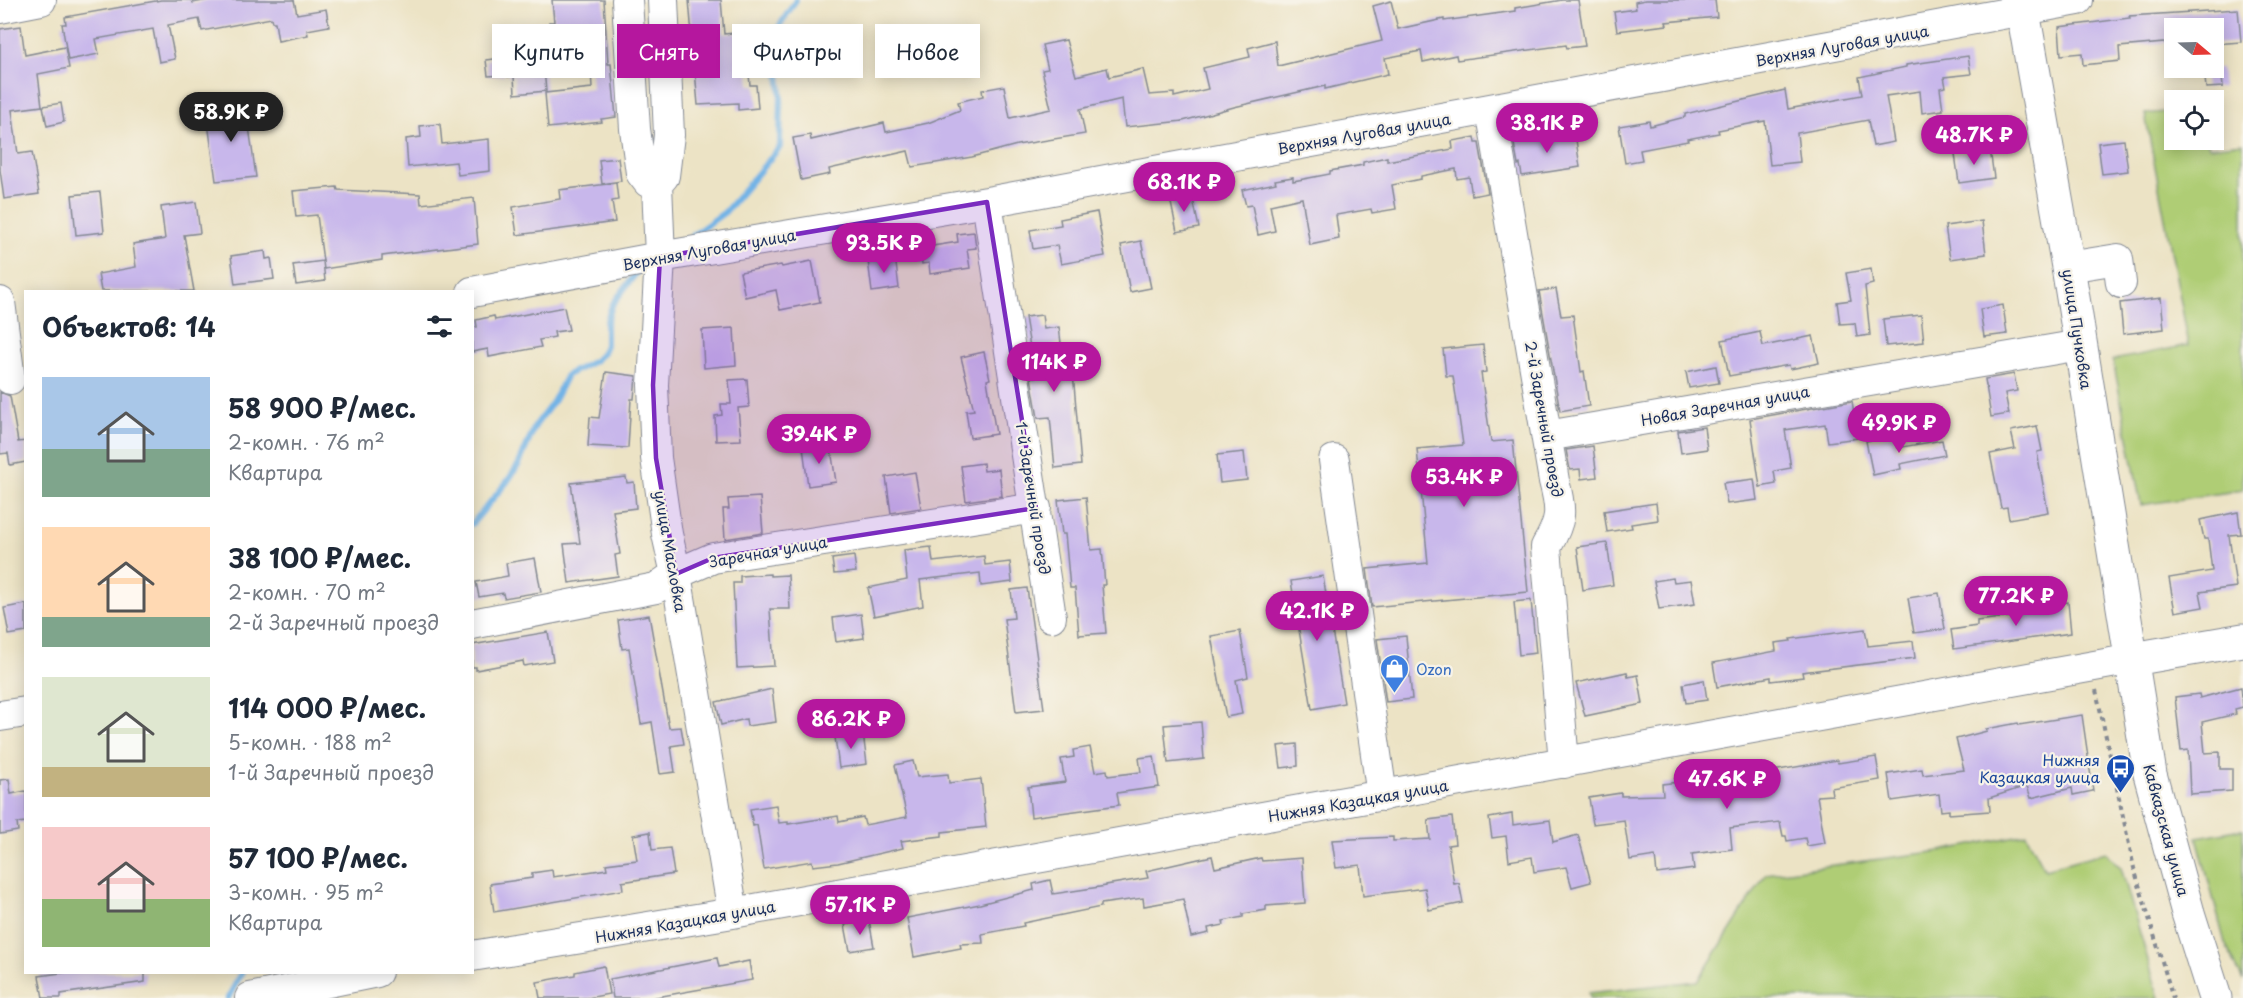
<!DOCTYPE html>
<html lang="ru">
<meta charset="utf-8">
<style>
:root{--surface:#fff;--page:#f2f2f3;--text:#1f2937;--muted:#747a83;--accent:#b5179e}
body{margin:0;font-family:"Playpen Sans",sans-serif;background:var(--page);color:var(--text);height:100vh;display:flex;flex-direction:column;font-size:22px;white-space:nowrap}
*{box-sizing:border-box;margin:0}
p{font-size:20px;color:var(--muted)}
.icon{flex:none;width:33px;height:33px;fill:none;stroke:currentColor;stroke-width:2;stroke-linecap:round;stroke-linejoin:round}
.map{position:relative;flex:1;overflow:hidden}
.sheet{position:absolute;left:24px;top:290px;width:450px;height:684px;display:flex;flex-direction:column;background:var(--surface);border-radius:0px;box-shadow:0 3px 15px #0003}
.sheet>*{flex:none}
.hud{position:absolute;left:492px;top:24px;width:570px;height:54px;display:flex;gap:12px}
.needle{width:39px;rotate:109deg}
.controls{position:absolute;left:2164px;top:18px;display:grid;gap:12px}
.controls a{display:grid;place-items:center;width:60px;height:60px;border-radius:0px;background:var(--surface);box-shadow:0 3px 15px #0003;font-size:30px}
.price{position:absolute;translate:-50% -51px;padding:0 14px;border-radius:21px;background:var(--accent);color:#fff;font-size:20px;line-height:39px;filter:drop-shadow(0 2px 3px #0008)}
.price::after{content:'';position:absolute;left:50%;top:36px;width:18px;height:14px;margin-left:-9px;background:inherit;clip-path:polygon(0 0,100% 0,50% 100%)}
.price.active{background:#222;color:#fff}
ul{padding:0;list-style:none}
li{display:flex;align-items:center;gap:18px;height:150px;padding:0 18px}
li span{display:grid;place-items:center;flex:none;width:168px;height:120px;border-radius:0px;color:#555}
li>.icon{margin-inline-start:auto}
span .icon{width:72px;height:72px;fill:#fffc;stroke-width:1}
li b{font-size:26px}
h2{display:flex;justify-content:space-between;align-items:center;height:72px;padding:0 18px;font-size:26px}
.tag{padding:0 21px;border-radius:0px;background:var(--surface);box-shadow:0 3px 15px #0003;font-size:21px;line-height:54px}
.tag.active{background:var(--accent);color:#fff}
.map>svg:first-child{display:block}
</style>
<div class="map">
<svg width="2243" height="998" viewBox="0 0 2243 998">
<rect width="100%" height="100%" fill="#f7f3e8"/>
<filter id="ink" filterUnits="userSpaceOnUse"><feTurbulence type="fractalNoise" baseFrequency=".0167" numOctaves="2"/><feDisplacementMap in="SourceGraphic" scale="12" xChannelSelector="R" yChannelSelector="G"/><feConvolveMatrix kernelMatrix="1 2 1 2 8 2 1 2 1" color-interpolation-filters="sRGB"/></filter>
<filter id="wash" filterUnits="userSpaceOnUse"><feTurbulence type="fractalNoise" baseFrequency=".008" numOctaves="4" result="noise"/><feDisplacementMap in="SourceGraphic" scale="24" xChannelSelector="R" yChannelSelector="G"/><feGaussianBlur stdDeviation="1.35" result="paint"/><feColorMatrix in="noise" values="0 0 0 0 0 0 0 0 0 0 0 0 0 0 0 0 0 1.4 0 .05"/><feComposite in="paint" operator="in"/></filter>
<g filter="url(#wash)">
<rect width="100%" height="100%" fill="#ece3c5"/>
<path fill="#afcd75" stroke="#657e6a" stroke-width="1.5" d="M2175,111v29h32l2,7 34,-4v347l-102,15 -28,-145 76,-15 -44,-231z
M2243,829v152l-18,-38 -28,-106z
M2026,834l19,35 61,-17 15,16 38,130h-569l-1,-5 109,-12 68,-107 175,-23z"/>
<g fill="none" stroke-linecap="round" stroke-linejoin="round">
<path stroke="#72b3e6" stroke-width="6" d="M688,243l5,-8 32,-23 55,-65 1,-54 -6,-60 21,-33
M472,524l35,-42 12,-18 16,-38 18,-24 14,-27 27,-14 8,-7 4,-9v-21l6,-19 25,-33
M228,998l14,-26"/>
</g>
<g id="blocks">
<path fill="#c8b7eb" d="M161,0h31l1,3 15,-3h86l3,14 29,-5 3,17 -22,4 1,5 -30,6 -3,-19h-3l-1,-4 -69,13 -3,-12 -31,6 7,34 -16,3 -6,-33 -57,10 3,15 -31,6 -6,-36h4l-1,-7z
M552,0h52l4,64h3l5,53 -15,2 1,3 -54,6 -3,-35 47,-5 -2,-34 -12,1v-7l-28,1 -1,-27h5z
M689,0h32l3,34 21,-2 5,53h6l2,23 -20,2v-7l-40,2z
M1562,0h16l7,46 -18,2 -1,-3 -109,15 -1,-5 -33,7 -2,-11 -36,7 3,16 -63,15v-3l-91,21 -51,14 -58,6 -3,-28 -42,10 5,25 -68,11 -45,12 -60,10 -4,-16 -79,18 1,5 -29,6 -8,-42 17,-3 1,5 73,-17 2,9 42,-9 32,-13 -2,-8 25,-6 -1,-6 22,-4 6,32 41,-9 -9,-39 6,-1 -6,-24 24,-5 10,36 31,-8 2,9 34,-8 6,26 25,-2v4l34,-8 -5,-21 47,-11 -2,-9 27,-7 3,25 104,-25 -9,-35 18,-5 7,28 46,-10v2l71,-10v-3z
M1645,0h70l2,17 -51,5 1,3 -50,6 -3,-19 22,-3 -1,-7z
M2238,9l3,33 -27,2v-16h-39v14l-56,5 1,14 -37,4 -1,-12 -21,2 -2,-28 71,-9 -1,-2z
M21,26l4,29 40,-8 4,21 -31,6 4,32 -30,4 6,44 14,-2 7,42 -35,5 -4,-29v-141z
M1968,56l3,18 -27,3 2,10 -6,1 3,22 -21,3 -2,-22 -34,5 8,46 -21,4 -5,-26 -71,13 3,29 -30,3 -5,-44 -47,9 1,3 -32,6 1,2 -48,9 2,10 -17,3 -6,-37 30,-5 1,5 35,-9v-3l100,-24 3,19 74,-14 -3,-18 47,-10v-2z
M503,58l1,17 -16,1 -2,-16z
M543,58l3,33 -31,3 -1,-18 -6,1 -2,-16z
M2204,68h17l2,19 -17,1z
M61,103l3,19 -17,4 -4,-20z
M246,105l10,72 -40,4 -10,-73z
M440,124l2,20 47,-5 1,32 -32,4 -2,-13 -48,5 -2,-28 15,-2 -1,-11z
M1575,133l5,34 -58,9 -2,-12 -2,1 -5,-27 11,-2 1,4z
M1475,137l1,6h3l9,50 -16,3 -3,-19 -12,2 -1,-10 -35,7v3l-29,6 4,24 -24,4 -1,-4 -35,6 3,24 -29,6 -8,-47 -32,7 5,26 -17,4 -6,-30 -6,1 -4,-16 34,-7 -1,-3 18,-3v4l37,-7v-3l33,-6v-3l24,-5v4l66,-12 -1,-8z
M2124,140l4,31 -26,3 -4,-31z
M1990,149l4,29 -35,5 -4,-29z
M618,158l3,23 -19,3 -3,-24z
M616,183l2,17 -6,1 3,21 -98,13 -4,-28 47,-8 -1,-9z
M337,187l1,3 82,4 1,10 53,-6 4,46 -96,12v4l-58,9 -7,-54 -21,2 -3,-26z
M100,192l4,40 -28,3 -4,-40z
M1192,194l7,34 -22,4 -7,-34z
M196,202l4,31 -16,2 10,56h-93l-3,-17 38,-7 -3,-23 32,-5 -4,-32z
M1097,212l8,44 -44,8 -4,-19 -24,4 -3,-19 31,-5 -1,-6z
M1982,221l4,33 -36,5 -5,-33z
M974,232l2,16 -9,1 3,19 -40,6 -1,-11 -7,1 -2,-16 38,-6 -1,-8z
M1141,241l10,47 -21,4 -9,-47z
M265,251l1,8 5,-1 3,21 -39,5 -4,-28z
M895,256l4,32 -27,4 -4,-32z
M323,261l2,20 -29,4 -3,-20z
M812,261l8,41 -40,8 -4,-20 -31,7 -5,-25 41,-7 1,2z
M1871,269l2,15 -8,2 5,49 -13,2 -2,-14 -15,1 -3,-22 14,-2 -5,-27z
M1556,289l5,27 12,-1 8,57 3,-1 5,35 -29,5 -21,-120z
M2161,298l3,31 -41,5 -3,-31z
M2003,305l4,29 -23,3 -4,-28z
M564,307l5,23 -15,2 1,5 -16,3 2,7 -52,10 -1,-8 -16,3v-24l5,-1 -1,-7 18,-4 1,4z
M1042,315l2,14 15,-2 2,16 -9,2 5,30 16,-2 8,92 -26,3 -5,-51 -12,1 -7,-41h4l-10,-60z
M1921,315l3,27 -38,4 -3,-27z
M734,328l2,37 -32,3 -2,-38z
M1760,332l3,14 50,-10 6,27 -29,6 -1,-4 -60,11 -7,-36z
M1483,345l3,27 -5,1 10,69 22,-2 15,152 -156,15 -5,-38 61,-6 -11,-114 46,-4 -10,-69h-7l-3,-27z
M984,352l6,27 -3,1 9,54 -26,4 -4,-27 8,-1 -13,-53z
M1716,366l3,17 -30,5 -3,-16z
M606,372l30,4 -2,23h-3l-3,49 -40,-2 2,-29 9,1z
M2014,374l3,17 -12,2 4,21 -18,3 -6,-38z
M747,379l2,28 -11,1 3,32 -25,1 -1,-25 7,-1 -1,-11h10l-2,-24z
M0,392l10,4 8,46 8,-1v21l-16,3 -2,-12 -8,1z
M1852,401l6,37 -30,4 -3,-18 -40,6 6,38 -17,3 2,13 -16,3 -10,-68z
M2037,426l5,25 -5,1 11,60 -39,7 -2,-12 -6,1 -11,-54 25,-5 -4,-18z
M1704,427l3,22 -26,4 -3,-22z
M1894,435l3,13 45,-8 3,15 -45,9 1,5 -28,6 -7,-34z
M830,443l6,39 -28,4 -5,-39z
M1593,446l4,31 -16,2 -1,-10 -10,1 -4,-20z
M1244,452l3,28 -27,3 -3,-28z
M983,463l1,8 15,-2 3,27 -36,5 -5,-35z
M915,472l6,36 -30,5 -5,-36z
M626,477l1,6 7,-1 2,26 -23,3 7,43 -5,1 3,21 -49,7 -5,-39 16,-1 -9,-60z
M1754,479l3,21 -30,4 -4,-21z
M760,497l3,36 -38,6 -2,-30h6l-1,-10z
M1086,497l5,53 11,-1 3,36h-3l4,48 -27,2 -4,-47h-5l-5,-54h-3l-4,-34z
M1656,503l2,17 -27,4 1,4 -25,4 -3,-21z
M2238,512l3,22 -12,1 7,52 -36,5 3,15 -28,5 -6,-34 43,-7 -4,-32h-4l-4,-19z
M1607,543l6,42 -30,5 -6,-43z
M931,547l2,15 51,-6 1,9 25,-3 2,20 -31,4 -1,-13 -60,7 3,26 -49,10 -6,-28 39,-8 -3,-30z
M854,556l2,16 -22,2 -2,-15z
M535,558l6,34 -37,6 -1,-5 -24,4 -3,-15 32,-6 -2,-13z
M770,574v2l18,-1 2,34h-20l4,57 -37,2 -4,-85h7v-7z
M1323,576l21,127 -32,6 -21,-128z
M1673,578l1,4 17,-2 4,24 -36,5 -5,-28z
M1027,588l17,121 -28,3 -12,-93 10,-1 -3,-28z
M1939,593l6,36 -31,4 -6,-35z
M1531,600l5,53 -17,2 -5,-53z
M2068,602l3,31 -117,16 -3,-19 26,-4v-5l39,-5 -1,-6z
M26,604v28l-17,3 -5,-27z
M861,614l3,24 -28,4 -3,-24z
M649,615l20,113 12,-1 3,17 -13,2 4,26 -15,2 -8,-52 -11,2 -12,-76 -7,1 -4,-29z
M1865,629l3,17 45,-5 2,17 -113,14 1,5 -32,4v-4l-54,10 -4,-24 63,-12 -1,-8 16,-2 -1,-2z
M1240,631l8,46 -12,3 6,34 -16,3 -15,-81z
M548,632l5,29 -29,5 -1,-5 -47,9v-3h-4v-22z
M1406,636l6,63 -26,3 -9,-63z
M1627,672l1,5 10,-2 5,29 -58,12 -9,-33z
M1704,680l3,20 -21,3 -3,-19z
M2241,687l2,20 -8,2 1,5 -34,8 3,31 15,-1v17h12v22l-42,3 -2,-44 -7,1 -6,-54 24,-3 1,4z
M772,689l4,33 -29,4 -1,-7 -25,6 -5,-23z
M2082,715l11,76 -20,4 -1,-7 -41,10 -4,-12 -38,12 1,13 -41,3v-4l-8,1 -2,-17 -47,7 -4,-27 34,-5 1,6 41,-5 -8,-31 31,-8 -1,-2 32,-6 1,2z
M1201,722l3,37 -36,4 -4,-38z
M863,733l4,31 -28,4 -4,-31z
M1297,744l1,22 -17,2 -3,-22z
M1090,747l5,25 12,-2 1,6 33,-4 -2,-14 15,-2 5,31 -42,6 2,12 -88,12 -3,-30 37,-5 -4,-23 13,-2 -1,-7z
M1876,757l4,23 -49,8 1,7 -15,1 8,47 -18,3 -2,-8 -18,3 -1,-5h-3l-3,-14 -50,6 2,21 -40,5 2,15 -37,5 -2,-18 -25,4 -6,-40 -31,4 -4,-26 32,-5v3l42,-1 -1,-11 99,-11 76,-13 1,3z
M913,761l4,16 31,-3 1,9 32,-4 5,48 -44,5v4l-41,5 2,7 -65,15 -25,3 -1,-5 -48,8 -7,-44 -4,1 -3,-17 26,-4 3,18 9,-1v2l50,-8 1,6 24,-5 2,8 42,-8 -12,-52z
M9,779l2,15 15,-3v31l-9,1 1,8 -18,3v-54z
M1512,814l1,11 37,-5 3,22 25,-7 13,47 -19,5 -6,-20 -32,5 -2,-15 -23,4 -3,-25 -14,2 -3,-20z
M1452,817l3,27 -7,1 6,39 5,-1 4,20 -34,7 -4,-22 -62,8 -3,-31 -24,3 -4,-28 61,-3v4l37,-2 -2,-19z
M650,832l2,18 18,-2 4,26 -52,8 1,8 -129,22 -4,-28 42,-6v-5l20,-3 1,7 54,-8 -1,-5 31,-4 -4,-25z
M1212,856l3,12 46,-10 1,3 40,-3 3,45 -39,3v4l-23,4v3l-20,4 1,4 -16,3 1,5 -18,4 -8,-38 -39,7 -1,-8 -42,6v3l-78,16 1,3 -42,8 1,9 -23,1 1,4 -47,9 -7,-39 73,-14 54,-14 -1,-6 17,-4 3,14 53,-8v-1l42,-7 -2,-7z
M869,920l5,27 -24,4 -5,-26z
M717,958l2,9 30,-6 3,19 -101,18h-38l-3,-19z
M604,966l5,28 -21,4h-48l-3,-16 38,-7v-3z
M68,972h77v10l-84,12v4h-18l-4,-22z"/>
</g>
</g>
<g filter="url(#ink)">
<use href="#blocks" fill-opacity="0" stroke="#848992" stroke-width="1.5"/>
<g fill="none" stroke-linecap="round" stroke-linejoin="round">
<defs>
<path id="minor" d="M627,0l8,129 6,44 7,9 9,2
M663,0l6,135 -5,41 -7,8 3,73 -7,128 3,73 11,76 9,40 57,339
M0,8l41,-8
M1491,109l63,372c8,30 8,39 -8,66l18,216
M987,202l64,415
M2068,267l50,-8 3,24
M472,292l188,-35 327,-55 1091,-202
M0,302l10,77
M1547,436l533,-91
M1334,460l48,336
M472,624l184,-36 20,-14 37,-16 323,-50
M0,716l26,-4
M472,956l261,-43 1400,-254
M250,998l127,-26"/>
<path id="major" d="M2021,0l47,267 82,507 38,139 27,85
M2133,659l110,-19"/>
</defs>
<use href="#minor" stroke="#848992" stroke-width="32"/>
<use href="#major" stroke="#848992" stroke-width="35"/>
<path stroke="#848992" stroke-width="4" stroke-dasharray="4.5 4.5" stroke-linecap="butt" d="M2096,690l38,178 39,130"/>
<use href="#minor" stroke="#fff" stroke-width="30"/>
<use href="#major" stroke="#fff" stroke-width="33"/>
</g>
</g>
<path fill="#7b2cbf" fill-opacity="0.2" stroke="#7b2cbf" stroke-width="4.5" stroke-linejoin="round" d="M987,202l49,306 -323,50 -37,16 -20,-116 -3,-73 7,-128z"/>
<defs>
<symbol id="shop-pin" viewBox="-11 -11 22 30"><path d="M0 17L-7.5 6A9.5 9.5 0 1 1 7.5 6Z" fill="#3f7fe0" stroke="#f7f3e8"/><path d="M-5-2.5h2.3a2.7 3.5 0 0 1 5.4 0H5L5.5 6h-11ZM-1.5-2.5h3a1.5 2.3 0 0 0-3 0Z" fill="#fff"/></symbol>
<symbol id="bus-pin" viewBox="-11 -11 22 30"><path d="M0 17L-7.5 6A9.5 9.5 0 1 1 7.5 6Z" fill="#1a4fb4" stroke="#f7f3e8"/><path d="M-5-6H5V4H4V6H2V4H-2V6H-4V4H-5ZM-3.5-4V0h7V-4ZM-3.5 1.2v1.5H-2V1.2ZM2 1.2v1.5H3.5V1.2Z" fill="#fff"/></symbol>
</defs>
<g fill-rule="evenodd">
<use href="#shop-pin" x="1378" y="652" width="33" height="45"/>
<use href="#bus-pin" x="2104" y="752" width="33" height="45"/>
</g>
<g text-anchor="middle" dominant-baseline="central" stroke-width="4.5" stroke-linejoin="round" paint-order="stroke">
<g font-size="15" fill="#1b2f5e" stroke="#f7f3e8">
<text transform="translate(1842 45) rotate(-10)">Верхняя Луговая улица</text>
<text transform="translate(1364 133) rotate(-10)">Верхняя Луговая улица</text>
<text transform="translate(709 249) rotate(-10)">Верхняя Луговая улица</text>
<text transform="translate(2078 329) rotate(81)">улица Пучковка</text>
<text transform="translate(1725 405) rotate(-10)">Новая Заречная улица</text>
<text transform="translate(1545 419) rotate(80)">2-й Заречный проезд</text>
<text transform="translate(1034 498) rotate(81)">1-й Заречный проезд</text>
<text transform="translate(671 551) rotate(80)">улица Масловка</text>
<text transform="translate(768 551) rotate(-10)">Заречная улица</text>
<text transform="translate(1358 800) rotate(-10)">Нижняя Казацкая улица</text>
<text transform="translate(2167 830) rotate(75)">Кавказская улица</text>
<text transform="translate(685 921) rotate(-10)">Нижняя Казацкая улица</text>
</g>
<g font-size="15" fill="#366cbe" stroke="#f7f3e8" text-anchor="start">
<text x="1416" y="668">Ozon</text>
</g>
<g font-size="15" fill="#164399" stroke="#f7f3e8" text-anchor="end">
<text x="2100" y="759">Нижняя<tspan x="2100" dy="17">Казацкая улица</tspan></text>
</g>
</g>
</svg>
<div class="controls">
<a><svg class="needle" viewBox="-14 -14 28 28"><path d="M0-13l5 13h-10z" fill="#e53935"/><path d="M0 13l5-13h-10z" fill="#747a83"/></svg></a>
<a><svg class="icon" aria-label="locate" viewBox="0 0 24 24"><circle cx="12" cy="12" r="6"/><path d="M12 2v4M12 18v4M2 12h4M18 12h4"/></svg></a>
</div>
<b class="price active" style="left:231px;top:143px">58.9K ₽</b>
<b class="price" style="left:1547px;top:154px">38.1K ₽</b>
<b class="price" style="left:1974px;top:166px">48.7K ₽</b>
<b class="price" style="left:1184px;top:213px">68.1K ₽</b>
<b class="price" style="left:884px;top:274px">93.5K ₽</b>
<b class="price" style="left:1054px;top:393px">114K ₽</b>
<b class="price" style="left:1899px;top:454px">49.9K ₽</b>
<b class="price" style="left:819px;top:465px">39.4K ₽</b>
<b class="price" style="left:1464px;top:508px">53.4K ₽</b>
<b class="price" style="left:2016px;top:627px">77.2K ₽</b>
<b class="price" style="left:1317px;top:642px">42.1K ₽</b>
<b class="price" style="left:851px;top:750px">86.2K ₽</b>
<b class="price" style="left:1727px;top:810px">47.6K ₽</b>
<b class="price" style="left:860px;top:936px">57.1K ₽</b>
<div class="hud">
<a class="tag">Купить</a>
<a class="tag active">Снять</a>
<a class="tag">Фильтры</a>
<a class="tag">Новое</a>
</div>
<section class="sheet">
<h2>Объектов: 14<svg class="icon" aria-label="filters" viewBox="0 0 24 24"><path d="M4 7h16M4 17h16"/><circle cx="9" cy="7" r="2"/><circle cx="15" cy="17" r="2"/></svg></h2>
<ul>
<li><span style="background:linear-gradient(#a9c7e8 60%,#7fa58c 0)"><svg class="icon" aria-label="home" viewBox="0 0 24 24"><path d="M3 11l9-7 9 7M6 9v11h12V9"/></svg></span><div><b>58 900 ₽/мес.</b><p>2-комн. · 76 m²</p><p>Квартира</p></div></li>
<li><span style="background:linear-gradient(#ffd9b3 75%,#7fa58c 0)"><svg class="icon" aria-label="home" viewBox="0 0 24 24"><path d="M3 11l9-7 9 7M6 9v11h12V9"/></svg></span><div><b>38 100 ₽/мес.</b><p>2-комн. · 70 m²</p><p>2-й Заречный проезд</p></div></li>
<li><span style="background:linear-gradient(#dfe7d0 75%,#c2b280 0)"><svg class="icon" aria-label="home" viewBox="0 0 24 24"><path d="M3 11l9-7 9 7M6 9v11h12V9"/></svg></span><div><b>114 000 ₽/мес.</b><p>5-комн. · 188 m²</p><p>1-й Заречный проезд</p></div></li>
<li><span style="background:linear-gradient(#f6c9c9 60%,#8fb573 0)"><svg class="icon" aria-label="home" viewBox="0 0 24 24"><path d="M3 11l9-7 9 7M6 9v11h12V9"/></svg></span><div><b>57 100 ₽/мес.</b><p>3-комн. · 95 m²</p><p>Квартира</p></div></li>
</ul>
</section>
</div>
